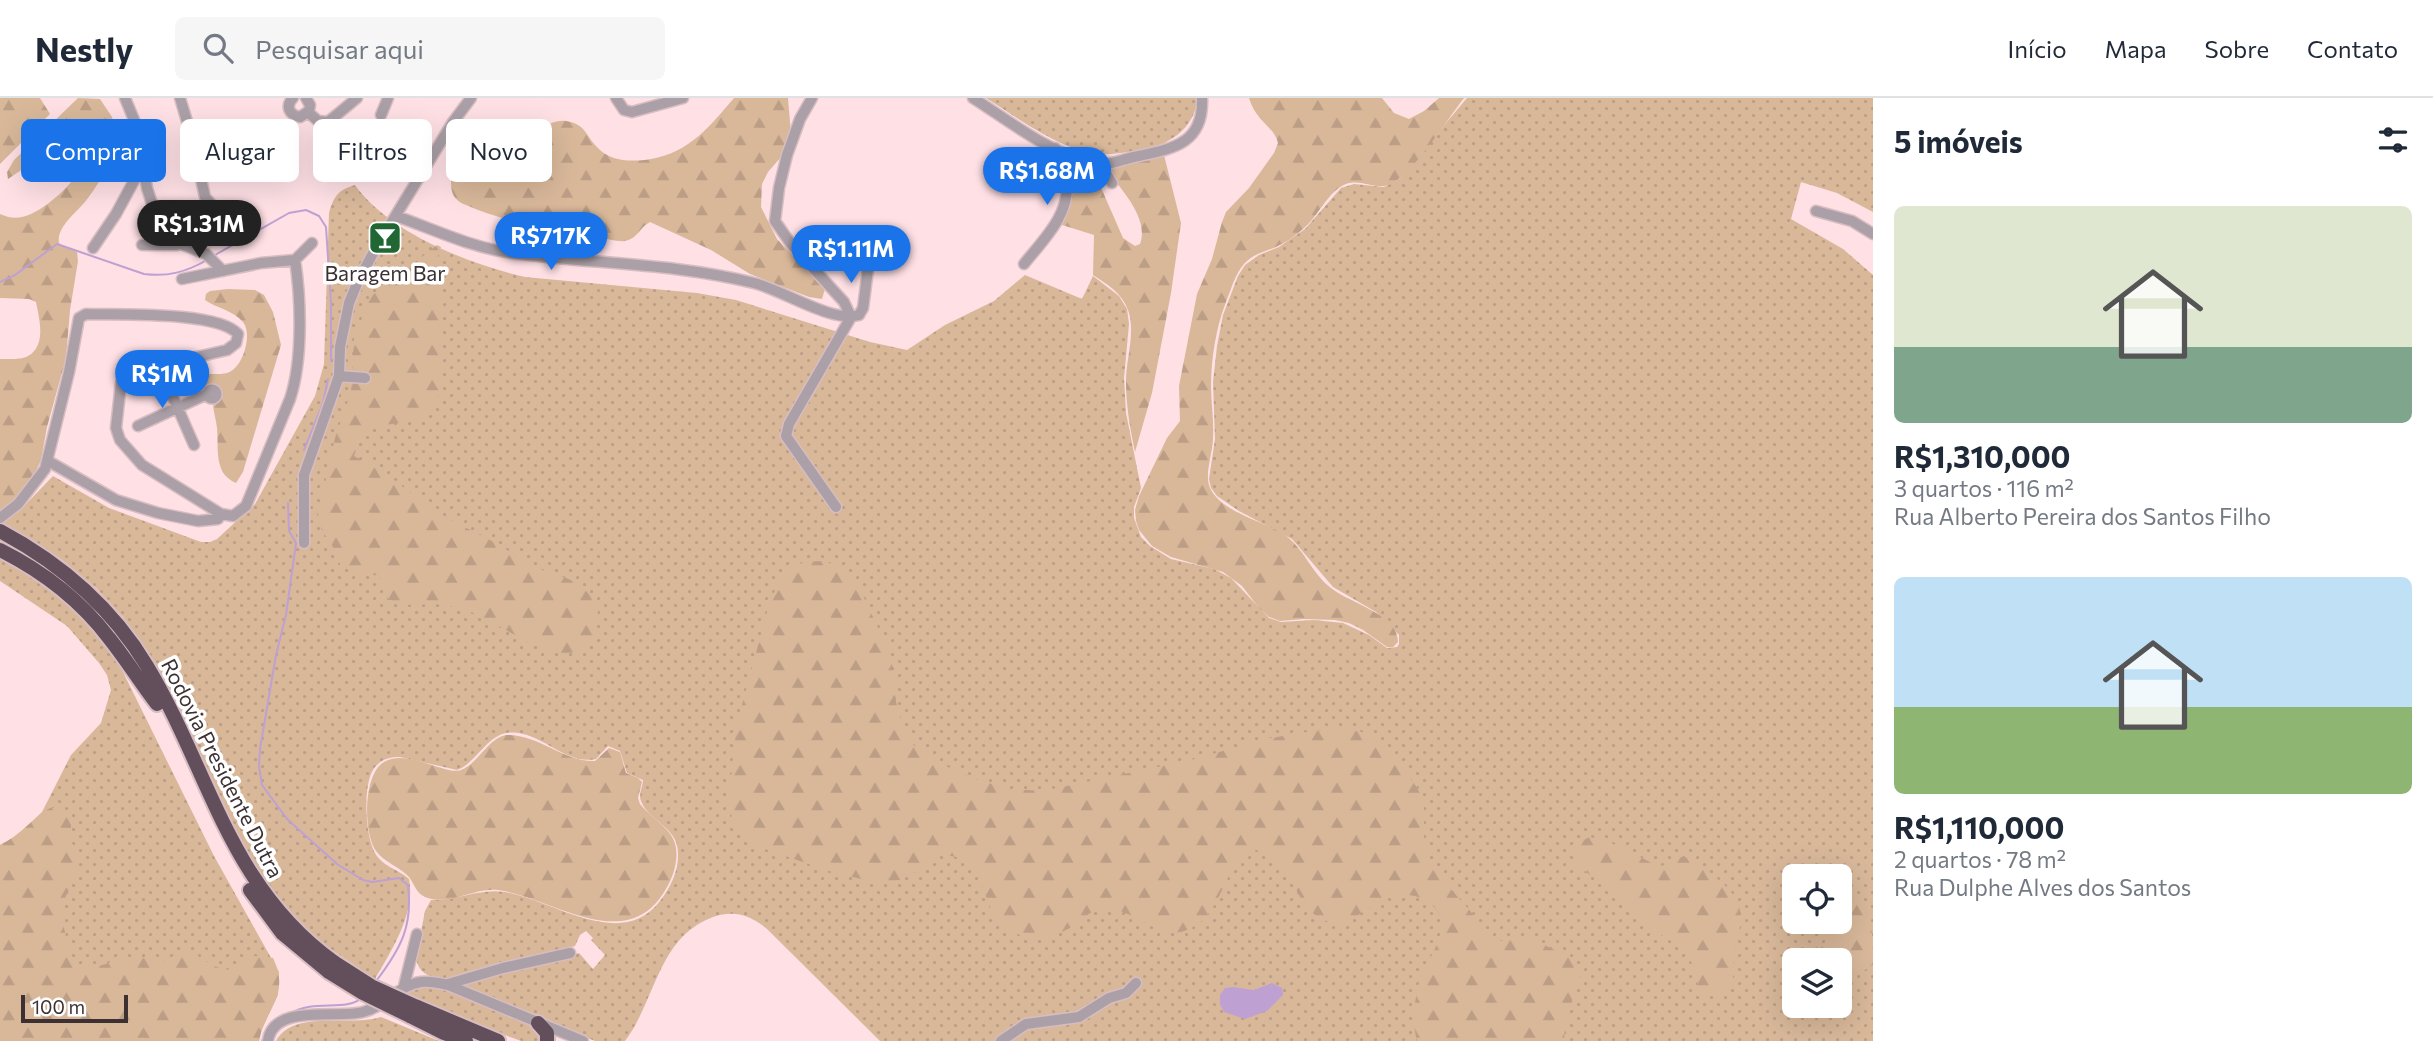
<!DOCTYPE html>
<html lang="pt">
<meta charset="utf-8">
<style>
:root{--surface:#fff;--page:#f6f6f7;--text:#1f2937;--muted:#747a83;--line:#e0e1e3;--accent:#1a73e8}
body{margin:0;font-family:Commissioner,sans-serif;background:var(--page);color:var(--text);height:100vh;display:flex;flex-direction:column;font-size:26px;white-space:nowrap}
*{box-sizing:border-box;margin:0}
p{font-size:23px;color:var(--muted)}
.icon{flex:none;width:38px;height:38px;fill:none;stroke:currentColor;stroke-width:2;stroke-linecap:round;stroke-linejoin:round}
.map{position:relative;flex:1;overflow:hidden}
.details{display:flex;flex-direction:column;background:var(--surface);width:560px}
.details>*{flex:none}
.guide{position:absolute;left:21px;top:21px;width:665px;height:63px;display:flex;gap:14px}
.tools{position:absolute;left:1782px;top:766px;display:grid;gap:14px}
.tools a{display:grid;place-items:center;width:70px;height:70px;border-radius:10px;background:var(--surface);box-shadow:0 7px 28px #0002;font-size:35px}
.scale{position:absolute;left:21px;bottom:18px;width:107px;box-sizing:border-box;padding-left:7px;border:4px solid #3c3032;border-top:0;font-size:19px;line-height:24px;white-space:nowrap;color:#3c3032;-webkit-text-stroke:5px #fff;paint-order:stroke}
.price{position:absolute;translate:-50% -60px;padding:0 16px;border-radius:24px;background:var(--accent);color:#fff;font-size:23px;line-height:46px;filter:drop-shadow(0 2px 4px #0008)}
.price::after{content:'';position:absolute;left:50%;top:42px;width:21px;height:16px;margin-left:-10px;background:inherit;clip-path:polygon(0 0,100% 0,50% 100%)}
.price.selected{background:#222;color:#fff}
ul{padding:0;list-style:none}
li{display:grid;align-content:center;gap:14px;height:371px;padding:0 21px}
li span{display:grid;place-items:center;height:217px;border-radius:10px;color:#555}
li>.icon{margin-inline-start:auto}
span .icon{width:126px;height:126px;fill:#fffc;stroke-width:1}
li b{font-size:30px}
h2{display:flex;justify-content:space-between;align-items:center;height:84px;padding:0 21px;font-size:30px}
.chip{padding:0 24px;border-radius:10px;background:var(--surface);box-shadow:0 7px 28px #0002;font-size:24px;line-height:63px}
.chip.selected{background:var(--accent);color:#fff}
header{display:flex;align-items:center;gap:42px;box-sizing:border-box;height:98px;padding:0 35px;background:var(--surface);border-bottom:2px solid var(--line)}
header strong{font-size:33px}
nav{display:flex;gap:38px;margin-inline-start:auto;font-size:24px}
.search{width:490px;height:63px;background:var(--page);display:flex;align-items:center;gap:18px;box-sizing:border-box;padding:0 24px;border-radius:10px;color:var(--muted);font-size:26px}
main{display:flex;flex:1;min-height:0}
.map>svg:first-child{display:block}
</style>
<header>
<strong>Nestly</strong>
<div class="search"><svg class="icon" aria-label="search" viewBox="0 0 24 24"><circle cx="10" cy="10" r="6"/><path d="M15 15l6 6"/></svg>Pesquisar aqui</div>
<nav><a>Início</a><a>Mapa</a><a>Sobre</a><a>Contato</a></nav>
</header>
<main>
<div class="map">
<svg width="1873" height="943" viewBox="0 0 1873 943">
<defs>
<pattern id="grass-dots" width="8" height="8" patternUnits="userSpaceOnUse" patternTransform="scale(1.75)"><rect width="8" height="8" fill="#d9b89a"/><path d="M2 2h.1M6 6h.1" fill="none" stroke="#bb9e85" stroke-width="1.8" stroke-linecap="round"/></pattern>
<pattern id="forest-firs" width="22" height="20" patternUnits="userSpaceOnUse" patternTransform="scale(1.75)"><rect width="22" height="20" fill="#d9b89a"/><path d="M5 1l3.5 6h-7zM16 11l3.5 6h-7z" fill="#bb9e85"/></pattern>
</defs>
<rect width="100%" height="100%" fill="#fee0e5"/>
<path fill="url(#grass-dots)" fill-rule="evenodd" d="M986,0h211c-1,21 -14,36 -33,45 -8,4 -17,5 -25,7 -12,2 -26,5 -38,4 -38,-2 -83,-36 -115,-56z
M1467,0h406v114l-36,-19 -36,-11 -10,37 52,30 30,26v766h-993l-113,-112c-17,-14 -33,-19 -54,-12 -55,20 -57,83 -88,124h-30l-135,-56 41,-13 78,-19 14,16 12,-14 -14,-15 2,-2 -7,-7 -6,4 -5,11 -126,33c-16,-1 -30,-3 -33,-21l9,-47 6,-11c27,1 46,-12 74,-8 48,8 116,60 155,9 11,-14 19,-31 18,-49 -1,-26 -29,-30 -37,-51 -3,-7 2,-14 2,-21l-16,-7 -7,-22 -12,-5 -12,13c-32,7 -57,-31 -90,-26 -20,4 -30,30 -49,37l-57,-13c-10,0 -18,2 -25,10 -13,15 -10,69 0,86 8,14 23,16 34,26 7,34 -18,72 -34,100l-65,-44 -27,-24 -33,-48 -98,-199 -28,-46 -28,-30 -35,-29 -60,-35 24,-19 28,-29 56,32 92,34h9l7,-3 38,-35 60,-108 9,-32 5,-151c5,-17 9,-23 26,-28 34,48 114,79 170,92l172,16 39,7 134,42 37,8 38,-25 49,-24 31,-26 57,24 11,-23 26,20 8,13 2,15 -5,54 2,35 15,75 -7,19v11l7,19 9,9 21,13 43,10 17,9 38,40 12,4 33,-2 29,3 26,12 18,13 10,-1 2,-3v-9l-23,-23 -43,-25 -41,-48 -53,-28 -22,-15 -6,-8 -2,-9 6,-40 -2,-57 4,-36 6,-31 15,-39 7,-11 14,-10 20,-8 26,-18 36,-41 13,-4 30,3 15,-8zM1794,779h45v45h-45zM1794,863h45v45h-45z
M0,459l23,12 42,30 25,25 29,40 95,192 65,116 -1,23 -17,36 -2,10h-259v-196l18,-10 24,-23 29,-57 30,-32 10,-33 -4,-15 -8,-12 -32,-37 -67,-45z
M423,888c39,1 78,26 114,41l3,11 -2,3h-17l-120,-44 10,-7z
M381,919l58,24h-163c17,-32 76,-14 105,-24z"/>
<path fill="url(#forest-firs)" d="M0,0h40l10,16 -50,50z
M78,0l22,1 12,18 9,30c-12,17 -21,35 -33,51 -9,13 -32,28 -29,45 5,5 11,5 18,9l1,9 -8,49 -4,48 -19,69 -6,33 -8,18 -16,20 -17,13v-152c9,0 21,1 28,-3 19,-11 11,-38 8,-54l-7,-3 -29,-1v-84c7,3 14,5 22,3 19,-3 58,-37 61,-56l-8,-10 -18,-5 -49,33 -1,-7 7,-12z
M734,0h54l3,36 -9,22 -14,16 -6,12 -1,23 16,32 48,50 -3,10 -13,-2 -59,-23 -39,-24 -61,-28c-10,5 -13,17 -25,19 -7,1 -18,-2 -26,-4 -41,-6 -95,-15 -133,-32 -7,-2 -13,-8 -14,-14 -3,-11 1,-22 5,-31 7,-19 22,-34 43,-31 10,1 22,6 32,4 12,-4 19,-14 34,-12 20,3 19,14 31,26 13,15 35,15 54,12 39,-7 59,-33 83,-61z
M1249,0h133l12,15 15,6 15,-8 15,-13h25c-18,23 -47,70 -71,85 -16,9 -31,-5 -47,1 -18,7 -28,33 -43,45 -8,7 -18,14 -27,18 -12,5 -23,7 -32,17 -9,10 -13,26 -18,38 -10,25 -15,57 -15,83 0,18 3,35 2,53 0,16 -10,38 -2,52 12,22 51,31 71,43 22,14 29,40 49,55 18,15 67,26 67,54l-5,5h-6l-24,-17 -14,-7 -14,-3 -31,-1 -24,2 -11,-4 -10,-9 -17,-22 -19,-14 -52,-15 -19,-11 -13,-16 -3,-9 -1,-11 4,-14 28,-58 13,-17 -1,-35 18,-92 15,-35 10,-37 4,-10 23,-24 25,-35 4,-10c-4,-17 -22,-21 -29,-45z
M1059,55l33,14 31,71 12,8 5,-2c10,-27 -22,-58 -36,-77l60,-12 17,68 -10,70 -19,100 -17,59c-5,-24 -9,-46 -9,-71 0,-22 10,-49 2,-71 -6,-17 -21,-26 -35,-35l1,-40 -35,-11 6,-13z
M437,147l4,2 -11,34c2,9 11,14 13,23 2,9 -5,17 -4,27 3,29 13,72 -22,88 -8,3 -38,7 -48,8l-9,13 -6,16c11,6 22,12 33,19 14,9 27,22 42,32 20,13 40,22 61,33 15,7 27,18 41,25 20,11 40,9 57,28 6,7 12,19 10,29 -16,71 -94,0 -132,-12 -10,-2 -22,-6 -32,-6 -18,0 -29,4 -46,-5l-3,-17 -7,-6 -37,-9 -9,-22 -10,-14 -4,-16 17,-77 16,-46 3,-53 16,-42 14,-11 32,-7 4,-5 3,-18z
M228,191l27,1 9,5 9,17 8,33 -38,127 -7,11c-23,-10 -17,-35 -19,-55 -1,-8 -3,-15 -4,-22l7,-11 -1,-6 -7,-4 -12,4 -5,-3 5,-11c9,-2 19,0 27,-2 16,-4 26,-39 16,-51 -10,-12 -27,-14 -38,-22l1,-6 4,-3z
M822,463l18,5 17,17 32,68 6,27 1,24 8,28 11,17 26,17 37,16 32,9 33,2 148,-31 74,-21 47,-8 28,-2 30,4 24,24 22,29 8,14v45l6,16 11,17 30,34 12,23 13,7 30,-6 45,22 8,13 1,8 -14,39 -2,23h-147c-5,-18 -3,-40 2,-58 7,-26 38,-54 13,-78 -9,-9 -23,-11 -35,-10 -27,2 -44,38 -73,25 -35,-16 -26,-60 -68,-70 -36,11 -30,68 -72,81 -28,9 -52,-25 -81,-22 -12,1 -18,8 -27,15 -17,12 -41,18 -61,9 -45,-20 -16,-83 -80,-77l-24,19 -11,5 -14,2 -17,-1 -40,-10 -73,-25 -19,-18 -5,-9 -3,-19 7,-73 34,-126 11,-23 8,-9 15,-7z
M506,637c33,-1 57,27 89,26l14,-13 11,4 6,21 12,5 4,4 -4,16 2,6c8,10 19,17 27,26 16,16 9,42 -1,59 -39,68 -112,9 -168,1 -25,-3 -48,17 -73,7 -9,-4 -10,-12 -16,-20 -9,-10 -24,-14 -33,-26 -13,-18 -13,-77 8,-89 23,-14 62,14 77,8 18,-7 26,-31 45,-35z
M50,710h13l5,3 3,6v23l7,20 -2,15 -13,27 -1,17 9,40c24,17 35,1 59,-2 11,-1 22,1 33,5l21,-12c19,5 31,23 52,19 7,-2 12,-9 18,-13l19,2c18,37 -8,50 -14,83h-259v-196c20,-9 32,-27 50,-37z
M1590,739l30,9 37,20c11,1 15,-9 25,-9 10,0 21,10 28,16 39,30 33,39 24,84 -1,9 0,18 -2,27l-16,13 -13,-4c-10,-13 -8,-30 -18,-43l-31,-20 -37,-38 -39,-25 -4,-5c-1,-13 4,-20 16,-25z
M1839,788c34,15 34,43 34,79l-8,5 -26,7v-16h-33c15,-10 23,-22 27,-39h6z"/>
<path fill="#bea0d3" d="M1272,885l10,5 1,7 -16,16 -22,8 -21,-7 -4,-8v-9l5,-7 8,-1 21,3z"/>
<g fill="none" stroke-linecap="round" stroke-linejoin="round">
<path stroke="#bea0d3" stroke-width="2" d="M215,157l74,-42 17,-3 13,6 7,11 5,76v58
M0,184l15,-7 42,-31 87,30c24,3 42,-2 63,-14
M304,352l19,-47 5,-24
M288,405l1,28 7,12 -10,72 -10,40 -16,94 -1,17 3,19 25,34 50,45 26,16 9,2 27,-4 9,7c5,41 -7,63 -31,95
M291,915c24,-14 54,-1 71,-15
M262,943l6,-14"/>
<defs>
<path id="minor" d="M125,0l12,29 10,61 13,41 16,13 30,12 17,17
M180,0l12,40 13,59 8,9 10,1
M293,0c-8,8 -4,17 7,19l9,-6 1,-6 -4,-7
M616,0l8,12 8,2 51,-14
M812,0l-12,21 -13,36 -8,33 -4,33 16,23 53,58 7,15 -62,107 -3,12 50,71
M973,0c36,23 76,55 119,65 14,4 28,-3 42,-6 37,-8 70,-12 68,-59
M308,14l10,9 10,1 29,-24
M381,17l7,-17
M1101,67l11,18
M1816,113l36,10 21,13
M396,118c37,13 76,32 116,37 81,11 162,10 242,30 29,7 77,40 105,32l4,-7 5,-39
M142,147h35
M93,150l23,-34 26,-48
M295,162l17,-17
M1024,166c19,-24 48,-51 42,-84 -2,-11 -8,-21 -11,-32
M158,265l36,82
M339,278l26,2
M207.5 296a4.5 4.5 0 1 1 9 0a4.5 4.5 0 1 1-9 0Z
M138,328l69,-32
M48,363l68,39 42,13 40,8 20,-2 3,-5 12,2 13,-10 44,-107c13,-39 11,-100 5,-139l-34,3 -79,16
M0,420l18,-14 27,-35 24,-97 10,-54 7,-4c32,1 132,-3 152,20l-2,9 -9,7 -30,7 -68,9 -5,7 -3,10 -5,45 4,12 22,25 79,49
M304,445v-68l35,-99 1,-29 9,-44 9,-22 19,-35 76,-124 18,-24
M448,886l55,-16 67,-15
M403,892l14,-56
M268,943c5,-38 69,-22 95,-29 21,-5 36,-27 58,-30 9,-1 18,1 27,3l135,56
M1001,943l25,-17 53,-7 30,-19 17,-5 10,-10"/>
<path id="highway" d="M0,433c60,32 112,77 147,135 63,105 81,221 188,297
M0,452c42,21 80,50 109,88 17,21 31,44 48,66
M250,792l32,43 47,39
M415,908l83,35
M410,918l34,17 22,8
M538,925l9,10v8"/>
</defs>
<use href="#minor" stroke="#d7bdc1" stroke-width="13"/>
<use href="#highway" stroke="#d7bdc1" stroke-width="18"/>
<use href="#minor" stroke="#aba0a7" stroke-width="10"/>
<use href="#highway" stroke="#634f5c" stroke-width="14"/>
<defs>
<path id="highway-bridge" d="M335,865l36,23 44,20
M329,874l34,21 47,23"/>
</defs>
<use href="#highway-bridge" stroke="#d7bdc1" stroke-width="18" stroke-linecap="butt"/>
<use href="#highway-bridge" stroke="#634f5c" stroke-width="14"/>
</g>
<defs>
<symbol id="bar-square" viewBox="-11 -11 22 22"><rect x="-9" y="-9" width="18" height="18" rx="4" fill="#216733" stroke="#fff"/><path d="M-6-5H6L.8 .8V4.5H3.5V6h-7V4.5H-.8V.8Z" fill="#fff"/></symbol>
</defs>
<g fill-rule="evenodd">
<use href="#bar-square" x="366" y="121" width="38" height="38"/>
</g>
<g text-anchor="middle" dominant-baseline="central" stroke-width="7" stroke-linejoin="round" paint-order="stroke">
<g font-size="21" fill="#3c3032" stroke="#fff">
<text x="385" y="174">Baragem Bar</text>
</g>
<g font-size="21" fill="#3c3032" stroke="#fff">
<text transform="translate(223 670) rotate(63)">Rodovia Presidente Dutra</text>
</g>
</g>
</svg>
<div class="tools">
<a><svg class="icon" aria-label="locate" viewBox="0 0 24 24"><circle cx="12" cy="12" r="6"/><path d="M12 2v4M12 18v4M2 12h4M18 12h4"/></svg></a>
<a><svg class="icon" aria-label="layers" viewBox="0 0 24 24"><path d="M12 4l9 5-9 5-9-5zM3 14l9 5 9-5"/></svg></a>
</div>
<div class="scale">100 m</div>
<b class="price" style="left:1047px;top:109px">R$1.68M</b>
<b class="price selected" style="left:199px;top:162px">R$1.31M</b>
<b class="price" style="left:551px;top:174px">R$717K</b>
<b class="price" style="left:851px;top:187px">R$1.11M</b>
<b class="price" style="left:162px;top:312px">R$1M</b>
<div class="guide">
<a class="chip selected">Comprar</a>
<a class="chip">Alugar</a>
<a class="chip">Filtros</a>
<a class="chip">Novo</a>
</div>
</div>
<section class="details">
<h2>5 imóveis<svg class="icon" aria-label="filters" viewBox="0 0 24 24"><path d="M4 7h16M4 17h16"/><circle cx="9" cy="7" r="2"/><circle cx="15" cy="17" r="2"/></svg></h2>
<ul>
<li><span style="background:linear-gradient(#dfe7d0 65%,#7fa58c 0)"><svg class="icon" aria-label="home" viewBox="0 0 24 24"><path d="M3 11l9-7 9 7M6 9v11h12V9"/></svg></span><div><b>R$1,310,000</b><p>3 quartos · 116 m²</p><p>Rua Alberto Pereira dos Santos Filho</p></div></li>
<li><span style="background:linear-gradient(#bfe0f5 60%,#8fb573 0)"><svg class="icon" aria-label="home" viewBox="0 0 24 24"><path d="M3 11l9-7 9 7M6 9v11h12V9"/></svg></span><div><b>R$1,110,000</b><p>2 quartos · 78 m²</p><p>Rua Dulphe Alves dos Santos</p></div></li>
</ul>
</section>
</main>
